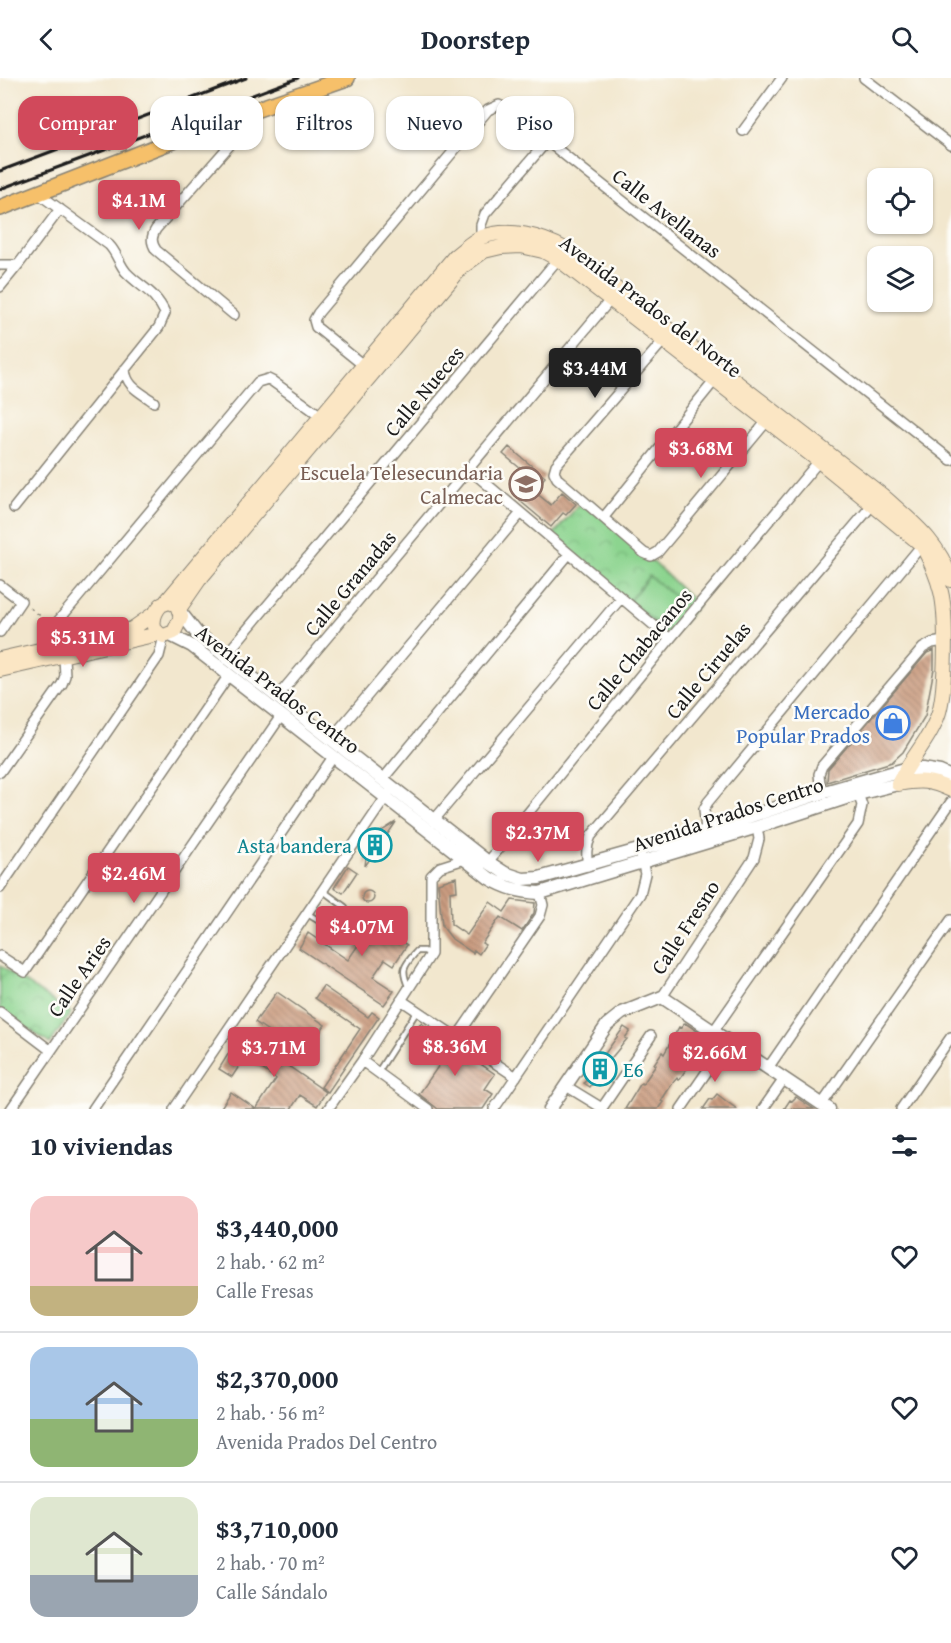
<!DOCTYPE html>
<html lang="es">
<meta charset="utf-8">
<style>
:root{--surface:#fff;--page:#f2f2f3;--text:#1f2937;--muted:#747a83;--line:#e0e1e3;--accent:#d1495b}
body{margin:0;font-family:"Gentium Book Plus",serif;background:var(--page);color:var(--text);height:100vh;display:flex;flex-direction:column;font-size:22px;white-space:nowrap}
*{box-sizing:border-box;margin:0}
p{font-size:20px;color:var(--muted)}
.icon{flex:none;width:33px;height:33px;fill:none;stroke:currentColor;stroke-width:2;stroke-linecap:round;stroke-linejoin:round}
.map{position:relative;height:1031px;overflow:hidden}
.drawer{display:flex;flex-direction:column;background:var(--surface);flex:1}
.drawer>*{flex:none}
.banner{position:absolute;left:18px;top:18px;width:600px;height:54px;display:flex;gap:12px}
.buttons{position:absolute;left:867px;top:90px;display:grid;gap:12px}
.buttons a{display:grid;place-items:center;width:66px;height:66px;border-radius:12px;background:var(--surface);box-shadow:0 2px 4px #0004;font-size:30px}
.price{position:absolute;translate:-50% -51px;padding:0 14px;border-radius:6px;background:var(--accent);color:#fff;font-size:20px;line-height:39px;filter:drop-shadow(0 2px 3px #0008)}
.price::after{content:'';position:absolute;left:50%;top:36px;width:18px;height:14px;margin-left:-9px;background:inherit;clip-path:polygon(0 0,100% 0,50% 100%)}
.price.current{background:#222;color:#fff}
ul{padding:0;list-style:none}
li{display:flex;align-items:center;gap:18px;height:150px;padding:0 30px}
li+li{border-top:2px solid var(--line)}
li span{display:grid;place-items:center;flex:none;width:168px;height:120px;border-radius:18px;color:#555}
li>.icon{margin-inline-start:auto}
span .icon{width:72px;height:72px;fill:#fffc;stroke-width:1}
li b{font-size:26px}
h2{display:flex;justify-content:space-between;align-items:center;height:72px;padding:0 30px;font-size:26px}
.pill{padding:0 21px;border-radius:18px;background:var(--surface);box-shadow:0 2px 4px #0004;font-size:21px;line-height:54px}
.pill.current{background:var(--accent);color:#fff}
header{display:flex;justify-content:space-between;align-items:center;height:78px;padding:0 30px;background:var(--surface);font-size:27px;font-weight:700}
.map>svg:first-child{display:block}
</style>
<header><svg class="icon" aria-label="back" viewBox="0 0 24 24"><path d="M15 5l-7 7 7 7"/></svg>Doorstep<svg class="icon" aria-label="search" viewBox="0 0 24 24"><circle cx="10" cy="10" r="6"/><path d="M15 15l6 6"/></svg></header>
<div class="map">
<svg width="951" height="1031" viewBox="0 0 951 1031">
<defs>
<pattern id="park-crowns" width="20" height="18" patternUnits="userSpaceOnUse" patternTransform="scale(1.5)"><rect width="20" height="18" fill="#8cd48f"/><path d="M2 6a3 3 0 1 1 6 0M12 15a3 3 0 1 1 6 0" fill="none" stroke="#78b57b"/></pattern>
<pattern id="building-back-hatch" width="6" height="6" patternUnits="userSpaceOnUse" patternTransform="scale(1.5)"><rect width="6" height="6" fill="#cb9d81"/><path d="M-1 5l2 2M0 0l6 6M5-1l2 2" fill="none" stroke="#a47f69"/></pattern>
</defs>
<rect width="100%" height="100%" fill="#fdfcf7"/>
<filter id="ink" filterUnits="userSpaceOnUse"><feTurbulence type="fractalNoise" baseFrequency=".0167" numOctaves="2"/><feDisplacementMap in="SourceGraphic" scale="12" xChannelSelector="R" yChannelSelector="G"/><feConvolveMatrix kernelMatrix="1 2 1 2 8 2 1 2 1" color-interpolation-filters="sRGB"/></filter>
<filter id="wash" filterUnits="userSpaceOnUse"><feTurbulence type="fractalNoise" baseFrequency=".008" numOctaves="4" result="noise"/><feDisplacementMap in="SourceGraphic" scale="24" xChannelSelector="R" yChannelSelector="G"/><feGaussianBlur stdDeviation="1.35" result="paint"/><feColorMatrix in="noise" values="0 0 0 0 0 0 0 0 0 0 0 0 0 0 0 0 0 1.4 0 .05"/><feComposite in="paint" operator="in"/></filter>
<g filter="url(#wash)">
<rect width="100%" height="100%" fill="#f2e7ce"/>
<path fill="url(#park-crowns)" stroke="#547856" stroke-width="1.5" d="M583,422l61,53 54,52 -28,34 -120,-101z
M0,887l71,48 -21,31 -50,-35z"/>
<path fill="#8cd48f" stroke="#547856" stroke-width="1.5" d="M649,498l42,33 -21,25 -41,-33z"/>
<g id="blocks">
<path fill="url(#building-back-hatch)" d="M509,369l36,30 -6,7 -36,-30z
M530,410l21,17 11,-13 14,12 -10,11 -3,-2 -12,14 -31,-26z
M934,572v19l-9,47 -22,36 -11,10 -65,20 1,-13 99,-116z
M396,744l-13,19 2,1 -6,8 -2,-1 -12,17 2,-17 4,-9 6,-6z
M348,788l9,6 -14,21 -9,-5z
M456,799l1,14 -7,1 1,32 16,11 23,-33 14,10 8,-12 23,3 -1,10 -12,18 -22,-14 -18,26 3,2 -6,9 -5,-4 -1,3 -21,-14 -10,-13 -4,-43z
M362 819a6 6 0 1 1 12 0a6 6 0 1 1-12 0Z
M364,841l8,6 5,-6 26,17 -3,4 7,5 -13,20 -9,-6 -12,18 21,14 -10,14 -85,-57 9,-15 40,27 13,-19 -8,-5z
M323,908l45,31 4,-5 7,5 -51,75 -7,-5 39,-58 -45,-31z
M277,914l48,33 -21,30 -49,-33z
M421,945l74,51 -10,15 8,5 -10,15h-45l-19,-15 27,-39 -32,-21z
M685,945l20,13 -4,5 2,1 -18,24 2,2 -8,12 -2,-2 -5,6 -11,17 2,1 -5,7h-33l16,-26 2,1 13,-19 -2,-1 8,-12 2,2 15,-27 2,1z
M624,949l6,4 -5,7 2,1 -19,23 2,2 -8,11 -3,-1 -9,13 -6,-4z
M238,960l21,13 3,-3 64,44 -9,14 -17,-11 -9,14h-35l20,-30 -31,-22 -13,20 -13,-8z
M231,1014l25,17h-36z
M717,1016l9,7 11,8h-34l7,-10 2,1z
M796,1019l18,12h-30l6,-9 2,1z"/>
</g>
</g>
<g filter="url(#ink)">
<use href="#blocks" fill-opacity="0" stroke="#878275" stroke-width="1.5"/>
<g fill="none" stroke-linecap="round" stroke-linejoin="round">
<defs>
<path id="service" d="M306,835l25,15c7,-2 15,-13 14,-21l-23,-17
M409,910c-9,-19 -5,-22 8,-37h7l7,3
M378,994l39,-61"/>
<path id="minor" d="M864,0l87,67
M226,42l5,17 -2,9 -73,83c-5,8 -5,13 0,21l78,65
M743,53l39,-53
M481,159v-12l4,-11 62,-73
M0,187h18l42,-56
M0,209l18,-22
M664,262l-108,125 -2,7 3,6 87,75 7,3 7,-4 109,-131
M363,287l-47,-38 -2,-7 4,-7 170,-203 11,-5 6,3 446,352
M125,291c1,18 16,23 29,33
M469,391l201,170
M14,430l145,-181 6,-14c-10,-22 -24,-25 -39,-41 -7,-8 -9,-19 -17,-27l-70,-51
M604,439l111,-137
M0,507l21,16 -21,31
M56,569l-2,-21 204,-244 10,-3 4,2 49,35
M225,578l333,-397
M278,618l333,-397
M331,661l190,-226
M0,694l62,-88 3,-8 -1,-19
M383,701l186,-225
M821,715l-2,-19 3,-8 101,-118 9,-5 12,-2
M434,742l187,-222
M706,753l-2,-22 4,-7 214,-257
M488,784l182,-223 149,-178
M588,788c-2,-12 -2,-19 3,-30l282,-332
M0,810l159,-232 5,-20
M0,878l25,16 204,-297
M662,919l92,-139 5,-19 -2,-12
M401,922l115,77
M0,934l50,38
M713,954l145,-208 4,-19 -4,-11
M457,959l83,-121 3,-11 -3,-12
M362,983l66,48
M768,990l183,-266
M566,1008l36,22 49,-72
M822,1026l129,-184
M11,1031l270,-393
M93,1031l240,-352
M174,1031l214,-315
M328,1031l34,-48 69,-107v-78l9,-9 25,-8
M494,1031l146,-215 5,-20 -4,-18
M681,1031l47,-68
M763,1031l21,-30
M901,1031l50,-72"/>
<path id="tertiary" d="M181,535l15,19 29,24 263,206 17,11 18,6 16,-1 167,-47 115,-38 84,-24h17l18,3 11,5
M170,557l22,11 297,232c17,10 31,14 51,15l217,-66 101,-33 40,-10
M550,1031l57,-84 15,-12 40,-16 167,112"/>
<path id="secondary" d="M169,524l8,3 4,12 -7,15 -10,4c-15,-5 -12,-21 -3,-31z
M165,525l290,-347c8,-6 18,-16 27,-19 27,-10 59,-1 83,12l317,246c30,27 57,46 69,85
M179,531l20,-29 263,-313 22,-16 17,-4 20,-1 22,5 15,8 261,202 103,84c8,15 15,30 19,47 6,24 5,96 -2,120 -8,26 -29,47 -41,72
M0,581l132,-30 23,-16
M0,592l158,-36
M898,706c22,-4 32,-4 53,6"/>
<path id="primary" d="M0,130l226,-88 121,-42"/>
</defs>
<use href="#service" stroke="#878275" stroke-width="8"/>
<use href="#minor" stroke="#878275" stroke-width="12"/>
<use href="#tertiary" stroke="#878275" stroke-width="15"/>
<use href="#secondary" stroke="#878275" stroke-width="16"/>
<use href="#primary" stroke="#878275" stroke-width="18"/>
<path stroke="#878275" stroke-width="1.5" stroke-dasharray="4.5 4.5" stroke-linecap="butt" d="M29,529l18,14"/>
<use href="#service" stroke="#fff" stroke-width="4.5"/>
<use href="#minor" stroke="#fff" stroke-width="9"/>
<use href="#tertiary" stroke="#fff" stroke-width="12"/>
<use href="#secondary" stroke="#fbe6c4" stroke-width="14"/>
<use href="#primary" stroke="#f6c06b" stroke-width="15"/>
<path stroke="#1c1c1c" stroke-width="3" d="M0,93l246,-93
M0,111l298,-111"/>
</g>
</g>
<defs>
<symbol id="school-ring" viewBox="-11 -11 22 22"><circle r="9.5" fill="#fdfcf7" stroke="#8d6e63" stroke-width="1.5"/><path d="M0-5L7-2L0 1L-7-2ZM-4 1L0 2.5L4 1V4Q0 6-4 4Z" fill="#8d6e63"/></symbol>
<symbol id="shop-ring" viewBox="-11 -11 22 22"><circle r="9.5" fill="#fdfcf7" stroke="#3f7fe0" stroke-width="1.5"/><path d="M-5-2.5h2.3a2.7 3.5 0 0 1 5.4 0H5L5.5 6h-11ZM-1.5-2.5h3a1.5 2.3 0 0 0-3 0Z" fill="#3f7fe0"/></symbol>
<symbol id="building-ring" viewBox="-11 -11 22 22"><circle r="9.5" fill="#fdfcf7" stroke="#0f9aa8" stroke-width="1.5"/><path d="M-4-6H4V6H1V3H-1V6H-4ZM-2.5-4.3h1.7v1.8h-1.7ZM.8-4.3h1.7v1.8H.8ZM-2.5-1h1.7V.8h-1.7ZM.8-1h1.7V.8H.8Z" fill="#0f9aa8"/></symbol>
</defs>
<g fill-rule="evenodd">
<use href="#school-ring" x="507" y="387" width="38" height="38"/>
<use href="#shop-ring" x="874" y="626" width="38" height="38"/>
<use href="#building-ring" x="356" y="748" width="38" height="38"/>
<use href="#building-ring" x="581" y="972" width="38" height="38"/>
</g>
<g text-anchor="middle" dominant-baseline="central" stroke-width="5" stroke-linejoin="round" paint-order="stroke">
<g font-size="21" fill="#1c1c1c" stroke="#fdfcf7">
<text transform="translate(667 135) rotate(38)">Calle Avellanas</text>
<text transform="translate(651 228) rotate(37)">Avenida Prados del Norte</text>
<text transform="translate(424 313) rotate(-50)">Calle Nueces</text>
<text transform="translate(350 505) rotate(-50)">Calle Granadas</text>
<text transform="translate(639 571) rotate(-50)">Calle Chabacanos</text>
<text transform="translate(708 592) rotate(-50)">Calle Ciruelas</text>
<text transform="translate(278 611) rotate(37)">Avenida Prados Centro</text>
<text transform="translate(728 736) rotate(-18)">Avenida Prados Centro</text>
<text transform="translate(685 849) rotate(-57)">Calle Fresno</text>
<text transform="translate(79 898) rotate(-55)">Calle Aries</text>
</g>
<g font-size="21" fill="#785e54" stroke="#fdfcf7" text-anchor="end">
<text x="503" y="394">Escuela Telesecundaria<tspan x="503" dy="24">Calmecac</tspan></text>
</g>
<g font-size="21" fill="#366cbe" stroke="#fdfcf7" text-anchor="end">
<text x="870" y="633">Mercado<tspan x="870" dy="24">Popular Prados</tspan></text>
</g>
<g font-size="21" fill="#0d838f" stroke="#fdfcf7" text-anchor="end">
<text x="352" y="767">Asta bandera</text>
<text x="623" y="991" text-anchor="start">E6</text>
</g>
</g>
</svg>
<div class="buttons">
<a><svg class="icon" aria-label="locate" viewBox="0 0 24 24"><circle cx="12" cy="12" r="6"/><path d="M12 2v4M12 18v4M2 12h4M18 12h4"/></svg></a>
<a><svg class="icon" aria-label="layers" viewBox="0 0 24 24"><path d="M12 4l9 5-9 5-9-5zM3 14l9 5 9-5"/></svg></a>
</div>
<b class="price" style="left:139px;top:153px">$4.1M</b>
<b class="price current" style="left:595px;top:321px">$3.44M</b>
<b class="price" style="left:701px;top:401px">$3.68M</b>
<b class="price" style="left:83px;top:590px">$5.31M</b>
<b class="price" style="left:538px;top:785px">$2.37M</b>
<b class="price" style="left:134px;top:826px">$2.46M</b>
<b class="price" style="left:362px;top:879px">$4.07M</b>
<b class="price" style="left:455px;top:999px">$8.36M</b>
<b class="price" style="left:274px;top:1000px">$3.71M</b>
<b class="price" style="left:715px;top:1005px">$2.66M</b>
<div class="banner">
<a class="pill current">Comprar</a>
<a class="pill">Alquilar</a>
<a class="pill">Filtros</a>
<a class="pill">Nuevo</a>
<a class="pill">Piso</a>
</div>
</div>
<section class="drawer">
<h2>10 viviendas<svg class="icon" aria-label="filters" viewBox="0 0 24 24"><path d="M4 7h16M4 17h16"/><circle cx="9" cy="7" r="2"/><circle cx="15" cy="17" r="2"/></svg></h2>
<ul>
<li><span style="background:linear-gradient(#f6c9c9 75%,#c2b280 0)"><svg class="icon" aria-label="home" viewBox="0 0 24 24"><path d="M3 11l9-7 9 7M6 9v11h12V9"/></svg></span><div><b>$3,440,000</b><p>2 hab. · 62 m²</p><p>Calle Fresas</p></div><svg class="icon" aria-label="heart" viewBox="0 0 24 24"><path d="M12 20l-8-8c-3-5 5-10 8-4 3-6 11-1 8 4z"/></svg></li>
<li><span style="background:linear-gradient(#a9c7e8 60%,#8fb573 0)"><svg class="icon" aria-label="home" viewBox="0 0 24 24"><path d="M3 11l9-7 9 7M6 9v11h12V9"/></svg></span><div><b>$2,370,000</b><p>2 hab. · 56 m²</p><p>Avenida Prados Del Centro</p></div><svg class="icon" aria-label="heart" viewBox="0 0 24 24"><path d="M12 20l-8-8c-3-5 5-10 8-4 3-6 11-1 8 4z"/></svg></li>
<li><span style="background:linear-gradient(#dfe7d0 65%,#9aa5b1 0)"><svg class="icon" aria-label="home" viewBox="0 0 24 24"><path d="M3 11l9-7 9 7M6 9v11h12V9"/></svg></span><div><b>$3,710,000</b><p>2 hab. · 70 m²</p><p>Calle Sándalo</p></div><svg class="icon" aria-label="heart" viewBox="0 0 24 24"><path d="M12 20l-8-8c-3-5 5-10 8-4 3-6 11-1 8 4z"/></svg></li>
</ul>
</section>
